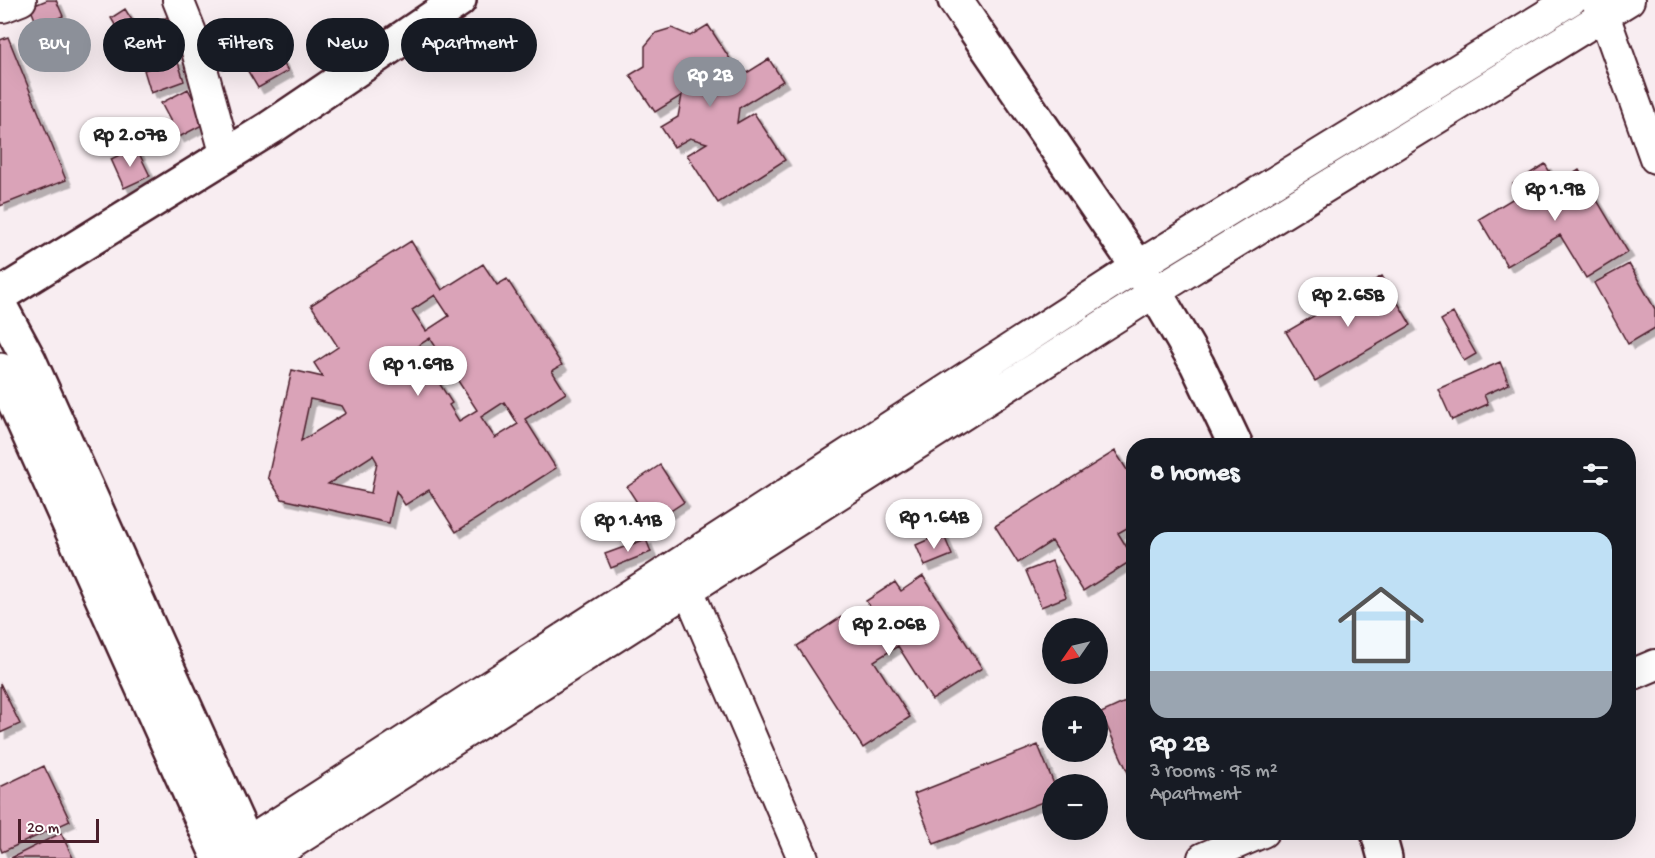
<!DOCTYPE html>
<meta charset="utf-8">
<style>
:root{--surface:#171b24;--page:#20242c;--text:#f1f3f6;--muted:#9ea1a6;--line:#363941;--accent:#8c9099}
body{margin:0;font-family:"Gochi Hand",sans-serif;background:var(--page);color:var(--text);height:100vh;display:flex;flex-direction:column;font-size:22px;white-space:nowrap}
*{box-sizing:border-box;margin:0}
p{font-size:20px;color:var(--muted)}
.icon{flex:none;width:33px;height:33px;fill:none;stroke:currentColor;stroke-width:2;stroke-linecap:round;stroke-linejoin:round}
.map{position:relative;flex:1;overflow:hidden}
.sheet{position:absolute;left:1126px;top:438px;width:510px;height:402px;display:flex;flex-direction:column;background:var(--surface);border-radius:24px;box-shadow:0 6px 24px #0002}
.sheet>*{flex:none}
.hud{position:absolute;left:18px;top:18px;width:570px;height:54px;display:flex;gap:12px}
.needle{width:39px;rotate:236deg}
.controls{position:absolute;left:1042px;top:618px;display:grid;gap:12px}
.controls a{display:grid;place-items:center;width:66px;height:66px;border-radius:50%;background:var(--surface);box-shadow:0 6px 24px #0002;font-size:30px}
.scale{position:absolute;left:18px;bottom:15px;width:81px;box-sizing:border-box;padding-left:6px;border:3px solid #4a1f2b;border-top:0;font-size:16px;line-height:21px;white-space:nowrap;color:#4a1f2b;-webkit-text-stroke:4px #fff;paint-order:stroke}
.price{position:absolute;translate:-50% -51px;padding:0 14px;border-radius:21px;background:#fff;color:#222;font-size:20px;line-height:39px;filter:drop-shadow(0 2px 3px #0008)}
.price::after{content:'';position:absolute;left:50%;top:36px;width:18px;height:14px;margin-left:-9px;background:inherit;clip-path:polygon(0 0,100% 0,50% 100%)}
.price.active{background:var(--accent);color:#fff}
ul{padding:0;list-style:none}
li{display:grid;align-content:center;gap:12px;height:318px;padding:0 24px}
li+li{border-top:2px solid var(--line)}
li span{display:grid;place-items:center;height:186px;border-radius:18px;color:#555}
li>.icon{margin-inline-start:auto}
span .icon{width:108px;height:108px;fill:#fffc;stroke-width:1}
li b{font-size:26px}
h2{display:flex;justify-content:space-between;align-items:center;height:72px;padding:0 24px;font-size:26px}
.pill{padding:0 21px;border-radius:27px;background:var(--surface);box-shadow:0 6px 24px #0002;font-size:21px;line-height:54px}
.pill.active{background:var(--accent);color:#fff}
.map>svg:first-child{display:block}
</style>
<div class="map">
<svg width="1655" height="858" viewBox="0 0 1655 858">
<defs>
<filter id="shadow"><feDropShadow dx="5.5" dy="5.5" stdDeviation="0" flood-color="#0004"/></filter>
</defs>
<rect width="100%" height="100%" fill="#f8edf1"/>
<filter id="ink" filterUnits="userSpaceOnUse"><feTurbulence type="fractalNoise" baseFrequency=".0167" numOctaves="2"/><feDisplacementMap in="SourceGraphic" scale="12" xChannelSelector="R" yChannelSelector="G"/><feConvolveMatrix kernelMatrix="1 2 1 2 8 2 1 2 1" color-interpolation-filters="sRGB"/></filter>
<g filter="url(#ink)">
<path fill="#daa3b8" stroke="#4a1f2b" stroke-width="1.5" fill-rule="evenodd" filter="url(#shadow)" d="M47,0h9l7,16 -25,11 -8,-20z
M125,9l12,19 -15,9 -11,-19z
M172,16l11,36 -27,9 -11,-37z
M232,20l16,26 -30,18 -15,-26z
M708,25l24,37 -29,19h12l11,5 43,-27 14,22 -44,27 -2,15 17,-10 31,47 -67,43 -31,-48 20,-12 -17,-5 -16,9 -13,-20 17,-10 4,-22 -27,17 -25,-37 15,-9v-20l11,-13 16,-5 18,8z
M8,37l58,143 -66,26v-166z
M270,41l18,30 -30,17 -18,-30z
M177,59l7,22 -33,12 -7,-23z
M188,89l18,34 -27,14 -18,-34z
M136,147l14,29 -26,12 -13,-29z
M1545,164l12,20 22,-14 49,82 -42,26 -26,-43 -53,31 -28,-47 40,-24 -6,-11z
M411,241l31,49 41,-26 14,21 10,-6 55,86 -10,6 14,22 -41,26 31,49 -100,64 -27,-42 -24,15 -9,-14 -7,32 -107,-24 -14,-22 24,-107 31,7 -9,-14 24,-16 -27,-42zM435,295l14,21 -23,15 -14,-21zM430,338l47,72 -18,11 -10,-16 3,-2 -25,-39 -4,1 -10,-16zM310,399l32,7 4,7 -45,28zM504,402l14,22 -23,14 -14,-21zM373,455l4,7 -6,31 -43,-9z
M1629,264l26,45v19l-27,16 -34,-61z
M1382,276l29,49 -96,56 -29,-49z
M1453,313l23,41 -12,7 -23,-41z
M1500,362l9,22 -25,11 4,9 -36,16 -14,-31z
M1115,451l19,30v43l-16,9 16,26 -51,32 -31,-50 -34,22 -23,-37z
M660,465l24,37 -33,22 -24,-37z
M943,533l9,22 -27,11 -9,-21z
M646,539l5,13 -40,16 -6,-14z
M1052,561l14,36 -25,10 -15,-36z
M923,576l59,92 -50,32 -34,-54 -24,15 36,56 -47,31 -66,-102 44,-29 10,16 25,-17 -10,-15 29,-19 6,9z
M0,683l20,41 -20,9z
M1134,698v88l-33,-73z
M1038,745l16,39 -1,14 -119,46 -20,-50z
M44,766l26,55 -68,31 -2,-5v-60z
M61,833l12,25h-62z"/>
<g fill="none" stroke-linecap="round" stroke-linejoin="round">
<defs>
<path id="minor" d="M178,0l16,40 32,116
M1596,0l8,15 51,143
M3,7l18,-7
M677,576l12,16 114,266
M1629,676l26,-11
M227,856l911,-590 433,-266
M269,858l886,-566 474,-292
M1203,858l60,-26"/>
<path id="tertiary" d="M955,0l200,292 42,72 39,82
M0,295l270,-167 189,-128
M1378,832l7,26"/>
<path id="trunk" d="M0,306l29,54 224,498
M0,370l219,488"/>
</defs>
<use href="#minor" stroke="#4a1f2b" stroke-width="34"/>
<use href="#tertiary" stroke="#4a1f2b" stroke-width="38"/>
<use href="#trunk" stroke="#4a1f2b" stroke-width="38"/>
<use href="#minor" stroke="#fff" stroke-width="30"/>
<use href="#tertiary" stroke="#fff" stroke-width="33"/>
<use href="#trunk" stroke="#fff" stroke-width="33"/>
</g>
</g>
</svg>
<div class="controls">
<a><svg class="needle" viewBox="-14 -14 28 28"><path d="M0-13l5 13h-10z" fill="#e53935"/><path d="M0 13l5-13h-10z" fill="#9ea1a6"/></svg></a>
<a>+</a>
<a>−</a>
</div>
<div class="scale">20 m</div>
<b class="price active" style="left:710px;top:108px">Rp 2B</b>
<b class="price" style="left:130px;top:168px">Rp 2.07B</b>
<b class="price" style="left:1555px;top:222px">Rp 1.9B</b>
<b class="price" style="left:1348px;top:328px">Rp 2.65B</b>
<b class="price" style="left:418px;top:397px">Rp 1.69B</b>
<b class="price" style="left:934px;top:550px">Rp 1.64B</b>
<b class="price" style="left:628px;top:553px">Rp 1.41B</b>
<b class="price" style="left:889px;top:657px">Rp 2.06B</b>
<div class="hud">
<a class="pill active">Buy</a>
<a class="pill">Rent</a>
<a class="pill">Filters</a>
<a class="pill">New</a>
<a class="pill">Apartment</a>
</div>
<section class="sheet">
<h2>8 homes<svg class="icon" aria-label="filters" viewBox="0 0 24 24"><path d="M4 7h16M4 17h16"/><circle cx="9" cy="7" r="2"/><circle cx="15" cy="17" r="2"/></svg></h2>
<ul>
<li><span style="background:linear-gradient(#bfe0f5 75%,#9aa5b1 0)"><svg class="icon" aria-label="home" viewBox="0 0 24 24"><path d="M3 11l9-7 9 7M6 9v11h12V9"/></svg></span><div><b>Rp 2B</b><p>3 rooms · 95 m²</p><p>Apartment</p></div></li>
</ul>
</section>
</div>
